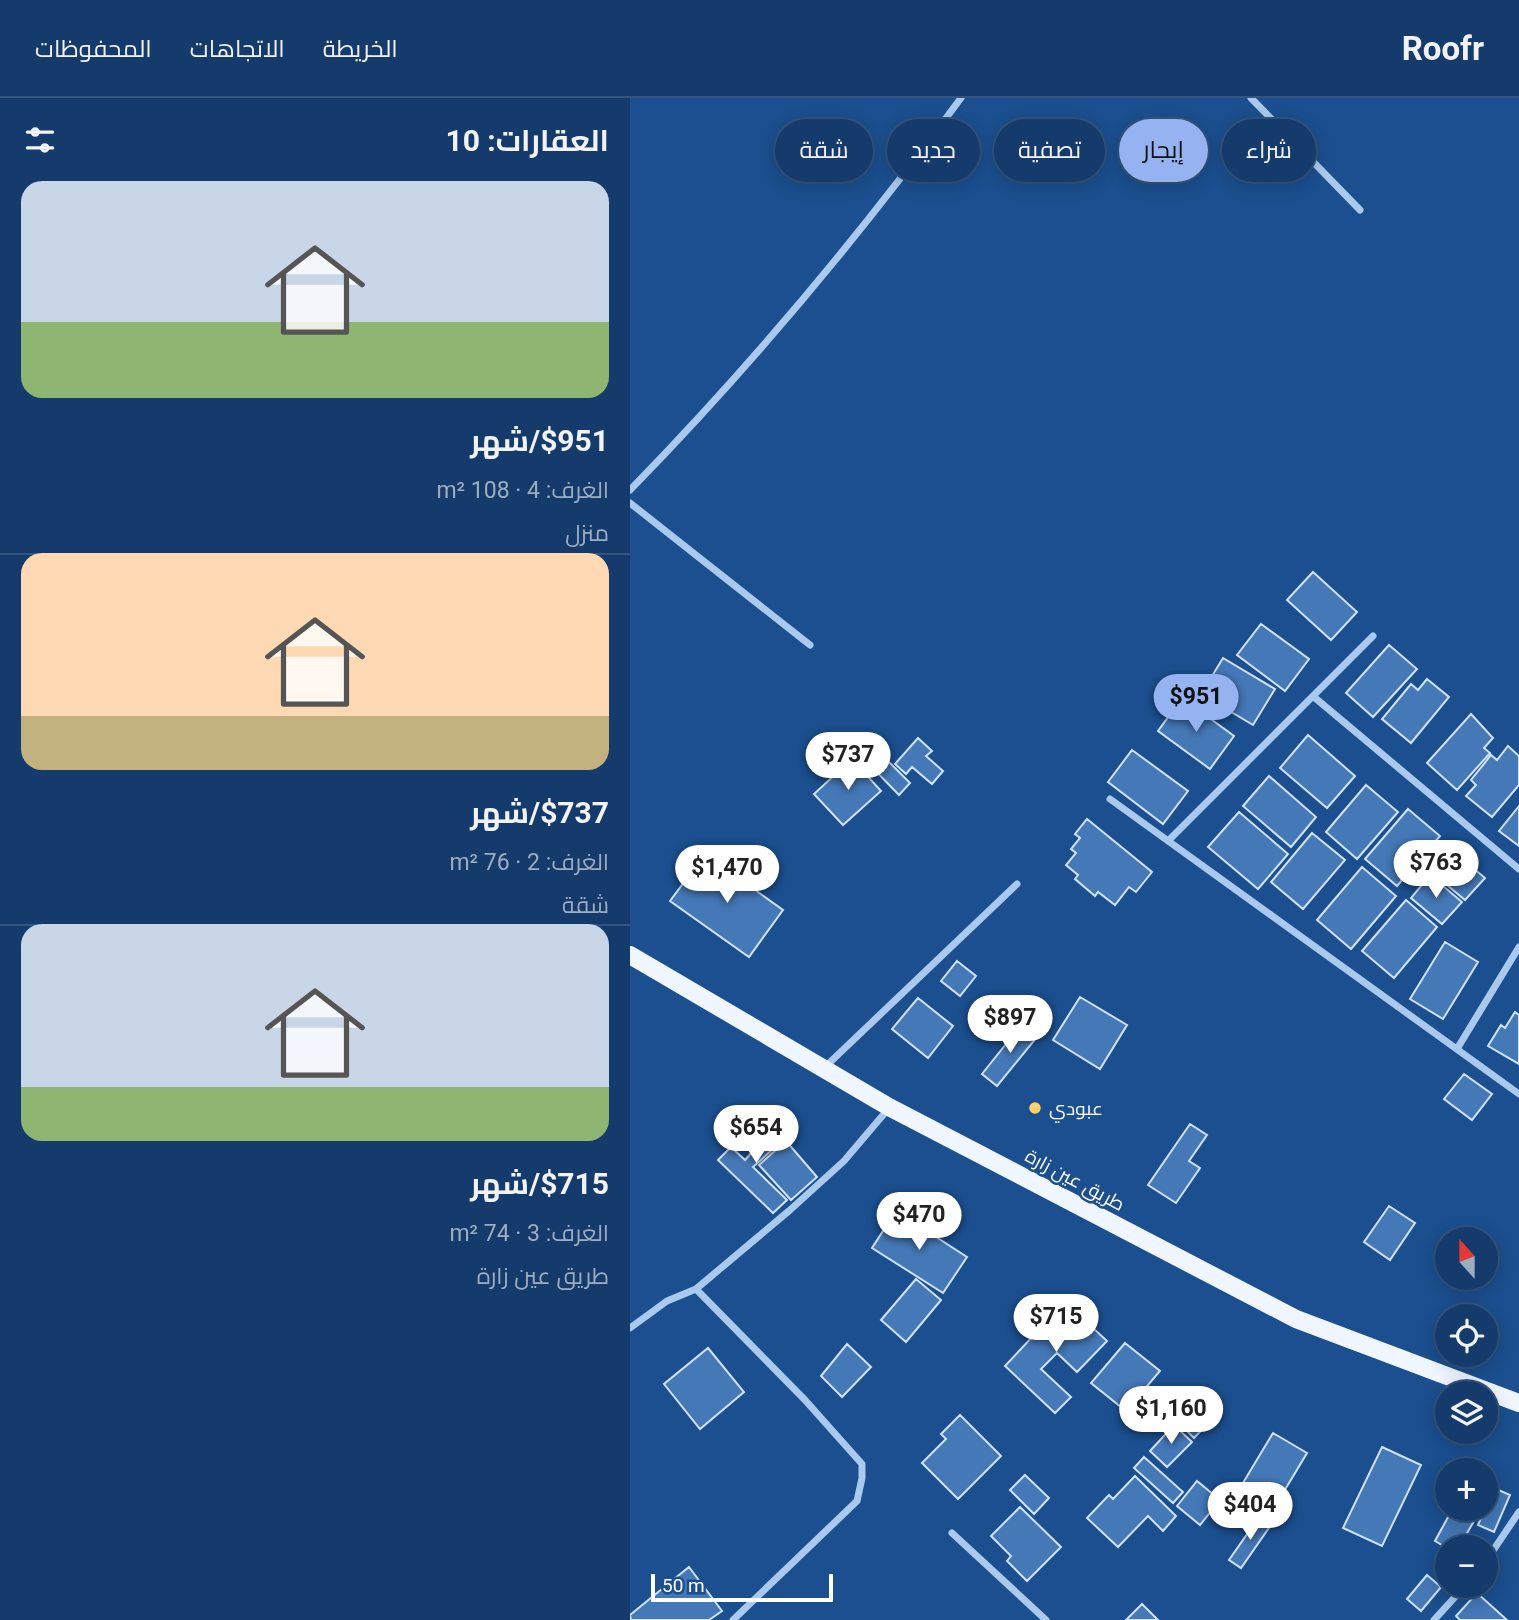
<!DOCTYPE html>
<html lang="ar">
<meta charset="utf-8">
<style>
:root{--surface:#143b6b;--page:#1d4271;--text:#f1f3f6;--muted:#9dadc1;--line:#33557e;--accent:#95b2f1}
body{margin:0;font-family:Roboto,Cairo,sans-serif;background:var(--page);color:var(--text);direction:rtl;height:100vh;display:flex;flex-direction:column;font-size:26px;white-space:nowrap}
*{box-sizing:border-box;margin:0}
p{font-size:23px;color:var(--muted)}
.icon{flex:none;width:38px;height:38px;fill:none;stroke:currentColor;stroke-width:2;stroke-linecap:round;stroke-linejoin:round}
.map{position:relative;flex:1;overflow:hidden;direction:ltr}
.sheet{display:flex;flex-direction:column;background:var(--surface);width:630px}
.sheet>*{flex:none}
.guide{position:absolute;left:21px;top:21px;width:665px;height:63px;direction:rtl;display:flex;gap:14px}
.needle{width:46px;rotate:339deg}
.controls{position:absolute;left:805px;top:1129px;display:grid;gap:14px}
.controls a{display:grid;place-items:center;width:63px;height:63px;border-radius:50%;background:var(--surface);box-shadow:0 4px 18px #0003,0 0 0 2px var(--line);font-size:35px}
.scale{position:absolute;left:21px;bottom:18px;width:182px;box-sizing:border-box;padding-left:7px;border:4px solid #fff;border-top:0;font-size:19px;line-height:24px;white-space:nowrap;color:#fff;-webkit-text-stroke:5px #1b4f8f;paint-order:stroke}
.price{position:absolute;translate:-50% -60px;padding:0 16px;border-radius:24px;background:#fff;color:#222;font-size:23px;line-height:46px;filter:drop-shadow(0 2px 4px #0008)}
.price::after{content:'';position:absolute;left:50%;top:42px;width:21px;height:16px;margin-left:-10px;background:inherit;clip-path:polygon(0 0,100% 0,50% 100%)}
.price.active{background:var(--accent);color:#111}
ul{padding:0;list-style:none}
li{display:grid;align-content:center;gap:14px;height:371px;padding:0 21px}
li+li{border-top:2px solid var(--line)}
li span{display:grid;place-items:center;height:217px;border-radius:21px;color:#555}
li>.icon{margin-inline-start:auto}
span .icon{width:126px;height:126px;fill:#fffc;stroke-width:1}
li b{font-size:30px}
h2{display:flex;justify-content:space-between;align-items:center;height:84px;padding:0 21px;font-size:30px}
.tag{padding:0 24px;border-radius:32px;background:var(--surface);box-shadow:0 4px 18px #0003,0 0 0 2px var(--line);font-size:24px;line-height:63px}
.tag.active{background:var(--accent);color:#111}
header{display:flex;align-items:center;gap:42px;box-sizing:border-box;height:98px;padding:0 35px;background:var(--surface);border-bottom:2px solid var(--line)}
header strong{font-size:33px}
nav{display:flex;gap:38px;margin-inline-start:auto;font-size:24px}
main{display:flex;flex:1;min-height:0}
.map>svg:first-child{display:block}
</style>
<header>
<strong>Roofr</strong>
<nav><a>الخريطة</a><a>الاتجاهات</a><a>المحفوظات</a></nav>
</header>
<main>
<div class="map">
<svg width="889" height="1522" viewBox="0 0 889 1522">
<rect width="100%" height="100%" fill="#1b4f8f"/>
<path fill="#4478b7" stroke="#cfe3fa" stroke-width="2" d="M683,474l44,40 -26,28 -44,-40z
M631,526l48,35 -24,32 -48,-36z
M759,547l28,24 -44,48 -27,-24z
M593,560l52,31 -22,36 -52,-31z
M797,581l22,18 -38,46 -29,-24 29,-35 7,6z
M552,600l52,38 -24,33 -52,-38z
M841,616l22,24 -9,10 6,5 -33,37 -30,-27z
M678,637l47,41 -28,32 -47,-40z
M288,640l14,13 -6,5 17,15 -11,13 -20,-17 -6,7 -11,-10z
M878,648l11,10v29l-27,32 -26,-21 10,-11 -5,-5 20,-25 6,5z
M245,650l35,35 -11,12 -35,-36z
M502,652l56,41 -25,33 -55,-42z
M222,661l29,32 -38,34 -29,-31z
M639,678l47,41 -25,30 -48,-41z
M736,687l32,27 -41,47 -31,-27z
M889,708v40l-20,-15z
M778,711l32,27 -43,50 -32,-27z
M609,714l49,42 -30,35 -50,-42z
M457,721l65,53 -16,20 -7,-5 -14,18 -17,-13 -3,4 -20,-17 3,-4 -12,-10 10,-12 -5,-4 9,-11 -5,-4z
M682,735l33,27 -42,49 -32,-27z
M823,753l32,27 -20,22 -31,-26z
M75,756l78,56 -34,47 -79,-56z
M732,769l34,29 -45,53 -34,-29z
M800,777l32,27 -20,22 -31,-26z
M776,802l31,27 -43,51 -32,-27z
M815,844l33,20 -35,57 -33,-20z
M327,863l19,15 -16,20 -19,-15z
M450,899l47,28 -27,44 -47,-29z
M288,900l35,28 -25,32 -36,-29z
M885,914l4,3v49l-31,-18 13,-21 4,3z
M392,926l15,13 -40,49 -15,-12z
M834,976l28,20 -20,26 -28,-21z
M135,1021l20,19 -32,29 34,33 -14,13 -55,-53 13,-13 14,13 8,-9 -10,-10z
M560,1026l17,11 -18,26 11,7 -24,35 -28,-18z
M156,1043l31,36 -26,23 -32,-35z
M759,1108l26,17 -25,37 -26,-18z
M266,1113l71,46 -24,36 -71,-45z
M286,1181l25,21 -35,42 -25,-22z
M435,1204l42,39 -30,31 -20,-19 -16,16 30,28 -16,16 -50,-47z
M495,1245l35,28 -34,40 -35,-28z
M217,1246l24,23 -29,30 -21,-21z
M78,1250l36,44 -44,37 -36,-45z
M567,1305l16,15 -19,20 -16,-16z
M330,1317l41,41 -43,43 -36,-36 24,-24 -5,-5z
M544,1327l18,17 -25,25 -17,-16z
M643,1335l34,20 -39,65 -34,-20z
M752,1349l39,18 -39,81 -39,-18z
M514,1359l39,35 -10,11 -39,-35z
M395,1377l24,23 -15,16 -24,-24z
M505,1378l41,40 -13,15 -15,-15 -30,31 -31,-29 22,-23 4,4z
M567,1383l23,19 -20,25 -23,-19z
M864,1390l16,7 -16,37 -16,-7z
M390,1409l41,40 -34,34 -20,-20 4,-5 -20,-20z
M823,1410l28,1 -22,38 -12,1 -12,-7z
M629,1419l12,8 -30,43 -12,-8z
M59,1469l33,44 -13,9h-78l-1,-5z
M797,1477l14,12 -20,24 -14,-12z
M847,1495l30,27h-47l-4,-4z
M512,1506l16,16h-32z"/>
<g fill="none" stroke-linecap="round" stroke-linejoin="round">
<path stroke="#a9c9ee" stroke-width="7" d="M621,0l109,112
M0,392c120,-123 229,-253 331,-392
M0,405l180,142
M684,599l205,172
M480,701l409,295
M538,743l205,-205
M827,951l62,-102
M194,970l193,-184
M66,1191l109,111 57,64v14l-5,23 -124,119
M0,1230l37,-27 29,-12 94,-79 54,-49 45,-53
M322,1435l94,87
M856,1463l33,-49
M804,1522l31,-34"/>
<path stroke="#f0f6ff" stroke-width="18" d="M0,857l259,152 407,212 223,84"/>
</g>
<circle fill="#ffd166" stroke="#1b4f8f" stroke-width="2.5" cx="405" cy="1010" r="7"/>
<g text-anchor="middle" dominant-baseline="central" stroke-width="5" stroke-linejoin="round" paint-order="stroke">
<g font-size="19" fill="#fff" stroke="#1b4f8f" text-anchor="start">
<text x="419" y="1010">عبودي</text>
</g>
<g font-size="19" fill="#fff" stroke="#1b4f8f">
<text transform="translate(445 1082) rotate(28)">طريق عين زارة</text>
</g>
</g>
</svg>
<div class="controls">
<a><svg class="needle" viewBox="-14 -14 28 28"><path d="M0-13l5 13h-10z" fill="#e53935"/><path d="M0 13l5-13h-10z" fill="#9dadc1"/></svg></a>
<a><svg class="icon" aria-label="locate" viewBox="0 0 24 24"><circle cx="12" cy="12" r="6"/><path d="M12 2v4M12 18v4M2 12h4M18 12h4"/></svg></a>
<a><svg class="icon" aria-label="layers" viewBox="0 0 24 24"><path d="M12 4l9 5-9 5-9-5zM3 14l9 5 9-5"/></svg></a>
<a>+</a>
<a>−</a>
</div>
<div class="scale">50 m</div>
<b class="price active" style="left:566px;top:636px">$951</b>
<b class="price" style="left:218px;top:694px">$737</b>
<b class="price" style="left:806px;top:802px">$763</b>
<b class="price" style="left:97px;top:807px">$1,470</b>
<b class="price" style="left:380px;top:957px">$897</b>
<b class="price" style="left:126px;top:1067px">$654</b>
<b class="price" style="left:289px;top:1154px">$470</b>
<b class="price" style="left:426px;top:1256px">$715</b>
<b class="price" style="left:541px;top:1348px">$1,160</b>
<b class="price" style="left:620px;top:1444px">$404</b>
<div class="guide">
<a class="tag">شراء</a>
<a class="tag active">إيجار</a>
<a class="tag">تصفية</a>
<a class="tag">جديد</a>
<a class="tag">شقة</a>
</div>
</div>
<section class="sheet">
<h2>العقارات: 10<svg class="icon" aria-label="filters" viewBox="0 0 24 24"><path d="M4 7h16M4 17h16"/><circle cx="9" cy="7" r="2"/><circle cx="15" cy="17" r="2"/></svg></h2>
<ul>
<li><span style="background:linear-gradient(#c9d6e8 65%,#8fb573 0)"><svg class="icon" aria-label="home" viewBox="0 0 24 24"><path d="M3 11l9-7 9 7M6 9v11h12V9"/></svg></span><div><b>$951/شهر</b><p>الغرف: 4 · 108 m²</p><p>منزل</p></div></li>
<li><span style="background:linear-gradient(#ffd9b3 75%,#c2b280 0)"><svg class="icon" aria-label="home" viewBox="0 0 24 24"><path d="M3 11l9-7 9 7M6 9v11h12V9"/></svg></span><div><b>$737/شهر</b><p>الغرف: 2 · 76 m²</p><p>شقة</p></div></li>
<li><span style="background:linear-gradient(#c9d6e8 75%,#8fb573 0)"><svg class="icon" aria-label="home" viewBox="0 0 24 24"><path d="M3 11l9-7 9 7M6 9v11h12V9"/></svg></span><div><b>$715/شهر</b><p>الغرف: 3 · 74 m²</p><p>طريق عين زارة</p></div></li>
</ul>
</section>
</main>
